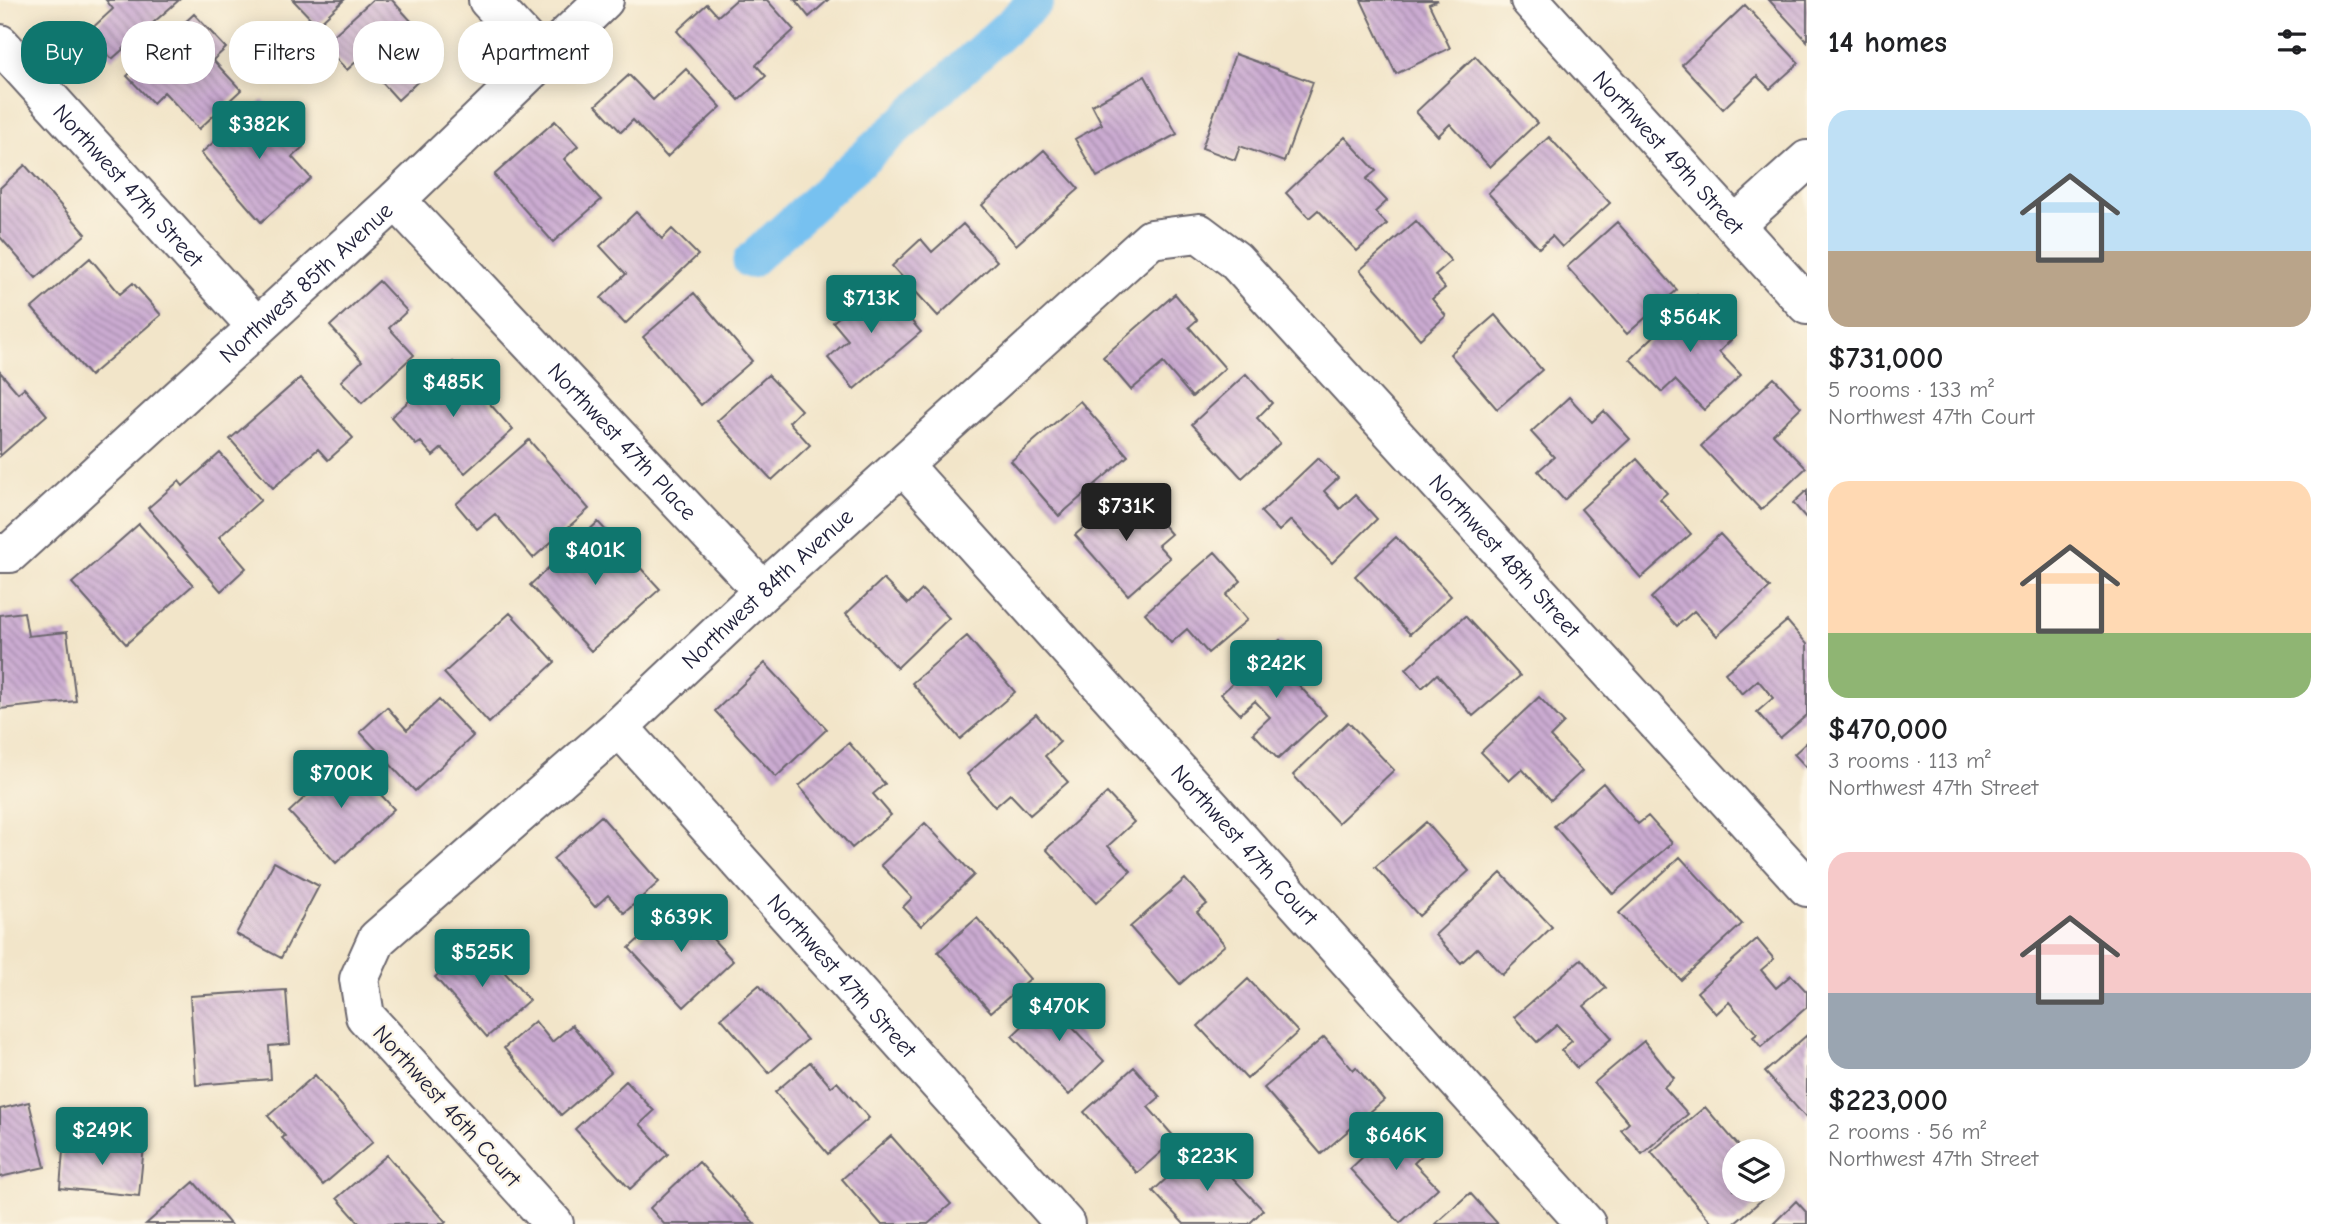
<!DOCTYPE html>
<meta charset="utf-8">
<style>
:root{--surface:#fff;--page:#f2f2f2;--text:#202124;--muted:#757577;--accent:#0f766e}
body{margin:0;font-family:"Comic Neue",sans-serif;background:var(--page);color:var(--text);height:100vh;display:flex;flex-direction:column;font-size:26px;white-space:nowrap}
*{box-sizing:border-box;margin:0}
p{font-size:23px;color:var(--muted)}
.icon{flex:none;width:38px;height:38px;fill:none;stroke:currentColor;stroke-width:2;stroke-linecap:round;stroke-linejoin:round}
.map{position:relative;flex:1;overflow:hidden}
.panel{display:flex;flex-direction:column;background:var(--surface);width:525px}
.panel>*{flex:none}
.banner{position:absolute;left:21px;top:21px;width:665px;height:63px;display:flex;gap:14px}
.controls{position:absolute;left:1722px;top:1139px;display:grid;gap:14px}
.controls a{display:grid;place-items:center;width:63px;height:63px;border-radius:50%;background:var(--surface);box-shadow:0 4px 18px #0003;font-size:35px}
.price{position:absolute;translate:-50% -60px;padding:0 16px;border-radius:7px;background:var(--accent);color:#fff;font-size:23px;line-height:46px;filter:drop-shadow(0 2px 4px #0008)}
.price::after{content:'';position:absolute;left:50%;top:42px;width:21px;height:16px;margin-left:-10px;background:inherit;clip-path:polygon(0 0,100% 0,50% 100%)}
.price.active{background:#222;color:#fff}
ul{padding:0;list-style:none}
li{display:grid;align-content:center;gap:14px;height:371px;padding:0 21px}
li span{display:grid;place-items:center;height:217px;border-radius:21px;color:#555}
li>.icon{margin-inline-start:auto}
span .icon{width:126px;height:126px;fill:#fffc;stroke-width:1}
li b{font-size:30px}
h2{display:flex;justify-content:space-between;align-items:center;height:84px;padding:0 21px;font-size:30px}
.tag{padding:0 24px;border-radius:28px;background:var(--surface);box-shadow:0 4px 18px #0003;font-size:24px;line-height:63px}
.tag.active{background:var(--accent);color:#fff}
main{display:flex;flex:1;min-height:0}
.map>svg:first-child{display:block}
</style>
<main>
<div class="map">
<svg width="1807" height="1224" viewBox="0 0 1807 1224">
<defs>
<pattern id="building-back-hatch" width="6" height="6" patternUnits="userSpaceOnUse" patternTransform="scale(1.75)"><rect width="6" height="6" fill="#cbabd1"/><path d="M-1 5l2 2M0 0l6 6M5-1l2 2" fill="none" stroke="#a48bab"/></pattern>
</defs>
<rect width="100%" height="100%" fill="#fcf5e5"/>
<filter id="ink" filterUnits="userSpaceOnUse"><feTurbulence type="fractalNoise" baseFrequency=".0143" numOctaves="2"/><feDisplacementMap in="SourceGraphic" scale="14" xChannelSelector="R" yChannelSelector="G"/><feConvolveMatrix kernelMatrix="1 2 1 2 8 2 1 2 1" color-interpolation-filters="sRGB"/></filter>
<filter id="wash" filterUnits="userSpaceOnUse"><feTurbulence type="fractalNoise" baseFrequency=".00686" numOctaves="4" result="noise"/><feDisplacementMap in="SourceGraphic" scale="28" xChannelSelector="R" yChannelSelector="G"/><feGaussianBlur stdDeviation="1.57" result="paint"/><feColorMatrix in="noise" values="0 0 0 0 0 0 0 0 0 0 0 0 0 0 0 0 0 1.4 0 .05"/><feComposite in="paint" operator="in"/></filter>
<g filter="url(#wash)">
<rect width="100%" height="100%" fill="#f2e5c9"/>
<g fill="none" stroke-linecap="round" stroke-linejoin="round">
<path stroke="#77c1f0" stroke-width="35" d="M750,261l287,-261"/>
</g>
<g id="blocks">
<path fill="url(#building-back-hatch)" d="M106,0h73l-67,59 -24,-27 25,-23z
M293,0h51l-27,25z
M372,0h20l52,57 -46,43 -38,-42 -13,12 -24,-25z
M736,0h31l27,30 -38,35 10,11 -27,24 -62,-69 30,-27 11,12z
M795,0h33l-19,17z
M1361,0h77l-9,4 21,44 -54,26z
M1769,0h38v41z
M1745,5l54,58 -29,26 -13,-13 -34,33 -41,-44z
M194,14l32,34 -13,12 28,30 -42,39 -35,-37 -11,11 -26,-27z
M1235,54l78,28 -29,80 -44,-16 -5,14 -33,-12z
M1475,56l62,67 -47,44 -40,-43 -12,12 -22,-24z
M686,69l35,38 -54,50 -34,-37 -12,12 -25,-27 33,-30 24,25z
M1145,76l32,58 -80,43 -22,-38 27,-15 -10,-19z
M263,100l40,47 -11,10 19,21 -50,44 -60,-69z
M555,121l23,25 -14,13 37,41 -48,42 -59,-67z
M1345,137l31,34 -10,8 21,22 -12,11 12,12 -30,27 -39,-41 -9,8 -23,-25z
M1549,137l61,66 -48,44 -10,-11 -13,12 -51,-55z
M1044,150l35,39 -63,56 -34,-40z
M25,165l61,69 -50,44 -36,-41v-49z
M636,212l26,27 10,-10 26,26 -73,69 -24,-26 25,-24 -26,-28z
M1416,221l35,40 -16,14 10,13 -13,11 14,17 -26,23 -60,-69z
M1617,222l60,68 -50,44 -60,-67z
M963,224l34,37 -59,55 -46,-50 29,-27 11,13z
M90,258l30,36 13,-11 28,32 -71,61 -58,-68z
M379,281l28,30 -18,17 25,27 -52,48 -21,-22 21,-20 -32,-35z
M879,283l42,49 -67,57 -26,-31 20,-18 -15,-18z
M694,293l58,68 -51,44 -58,-68z
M1175,294l22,26 -8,7 36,41 -33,29 -29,-34 -32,27 -28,-33z
M1697,295l38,41 -16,16 22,23 -37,35 -29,-30 -13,12 -32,-33z
M1495,315l47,55 -45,39 -47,-55z
M453,362l60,68 -48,43 -23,-25 -9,8 -12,-14 -5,3 -25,-28z
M0,372l18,21 6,-5 23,27 -47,41z
M1246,374l26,29 -15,15 23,25 -38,35 -50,-54z
M768,375l33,35 -12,12 21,23 -38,35 -55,-59z
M300,378l53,60 -25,22 -10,-11 -45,39 -43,-49z
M1774,378l27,29 -28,27 33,34 -45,42 -60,-64z
M1569,397l23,25 12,-11 26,28 -66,61 -26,-29 16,-14 -23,-25z
M1080,401l48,55 -69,60 -48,-55z
M529,440l60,69 -56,49 -38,-44 -18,15 -21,-25z
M220,453l41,47 -42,37 27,31 -25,23 -73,-83 31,-27 4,5z
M1318,458l20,20 -14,13 16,18 15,-14 22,24 -45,44 -41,-43 -12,11 -18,-19z
M1637,459l30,34 -7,6 31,35 -50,44 -60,-69z
M1807,490v29l-14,-16z
M1118,497l12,15 12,-11 29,33 -13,11 12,13 -42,37 -53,-60z
M598,522l62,67 -69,62 -61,-66z
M139,524l54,61 -67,59 -54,-61z
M1720,534l50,54 -53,48 -23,-25 -17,15 -26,-28z
M1396,537l55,59 -41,38 -55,-58z
M1215,552l26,29 -15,14 21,25 -39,33 -21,-24 -16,14 -26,-30z
M883,579l25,25 14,-14 27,28 -52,50 -51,-54z
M24,612l4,24 39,-4 9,69 -76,8v-94z
M510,613l45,49 -66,61 -45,-50z
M1465,616l55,60 -47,40 -36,-42 -15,14 -16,-19z
M1787,621l20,23v71l-27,23 -23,-26 16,-14 -15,-18 -16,14 -17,-21z
M967,636l48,56 -55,47 -48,-56z
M1280,640l19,20 -13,11 40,44 -48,44 -25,-26 17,-16 -15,-16 -15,13 -19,-20z
M765,663l62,66 -51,48 -61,-66z
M1539,697l25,26 -14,14 32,34 -31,29 -29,-31 -13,12 -28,-29z
M439,700l34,36 -58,55 -55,-59 27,-25 20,23z
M1036,714l24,28 -15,14 23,26 -38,33 -20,-21 -15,13 -28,-33z
M1348,722l46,48 -56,53 -45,-48z
M1807,742v26l-13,-14z
M849,743l36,41 -12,10 18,21 -39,33 -53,-62z
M347,758l47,51 -58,54 -47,-51z
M1603,783l35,41 10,-8 24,27 -59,51 -59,-68z
M1107,793l27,29 -26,24 23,25 -35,32 -50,-54z
M601,816l58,66 -35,31 -16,-18 -13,12 -42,-48z
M1426,822l43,49 -50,45 -44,-49z
M925,823l49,52 -53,51 -18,-19 9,-9 -31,-33z
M1680,857l62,67 -61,56 -62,-67z
M274,862l45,24 -38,72 -45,-24z
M1501,873l51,54 -50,48 -25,-27 -16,15 -26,-28z
M1185,879l22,25 -10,8 28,33 -45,39 -50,-57z
M679,902l54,59 -49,46 -55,-59z
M977,918l53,61 -39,33 -53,-60z
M1757,939l17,20 -13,11 15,18 15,-13 16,17v15l-46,40 -8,-10 4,-3 -28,-32 -13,12 -19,-22z
M477,941l52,59 -42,37 -52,-60z
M1581,959l25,29 -22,18 28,32 -35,30 -16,-18 11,-9 -15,-16 -20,17 -23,-25z
M1248,979l50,53 -51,47 -49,-53z
M759,985l48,55 -38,33 -48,-55z
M1061,989l24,25 -13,13 32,34 -35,34 -57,-59z
M286,990l4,54 -21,2 2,33 -75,6 -6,-89z
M535,1021l17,21 20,-17 39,47 -50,43 -57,-67z
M1807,1035v84l-42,-47z
M1324,1037l29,33 3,-3 28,33 -63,54 -57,-66z
M1644,1041l30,37 -10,9 24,27 -46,40 -21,-24 8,-7 -35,-40z
M810,1062l21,25 6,-5 32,36 -41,36 -53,-62z
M1134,1067l26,30 -12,10 28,32 -39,34 -53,-61z
M315,1075l58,67 -50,43 -41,-47 3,-2 -17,-20z
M626,1081l28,30 -14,13 28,30 -38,35 -55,-60z
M29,1102l16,65 -45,10v-68z
M1705,1107l39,45h-10v38h39l-39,34h-21l-62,-72z
M1402,1120l27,29 -15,14 24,25 -38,35 -50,-54z
M891,1136l60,68 -23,20h-47l-39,-45z
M64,1138l80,8 -5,50 -79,-8z
M1202,1145l61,65 -14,14h-65l-31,-33z
M387,1155l59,67 -2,2h-84l-23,-26z
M699,1162l56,62h-91l-14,-16z
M194,1182l36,42h-84z
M1470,1193l28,31h-63z
M1796,1201l11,12v11h-34z"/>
</g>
</g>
<g filter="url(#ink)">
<use href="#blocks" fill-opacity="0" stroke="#6b666d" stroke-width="2"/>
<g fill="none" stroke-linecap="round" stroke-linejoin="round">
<defs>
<g id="minor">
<path d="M488,0l54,58"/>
<path id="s1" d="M1530,0l277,305"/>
<path id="s2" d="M0,44l256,282"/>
<path id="s3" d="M396,200l367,391"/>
<path d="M1736,224l71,-64"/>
<path id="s4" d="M903,465l683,759"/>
<path id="s5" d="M0,553h10l386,-353 208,-200"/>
<path id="s6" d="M619,727l446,497"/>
<path id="s7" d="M554,1224l-189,-208 -6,-37 18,-40 242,-212 144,-136 388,-352 48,-6 36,27 572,627"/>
</g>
</defs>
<use href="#minor" stroke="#6b666d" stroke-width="42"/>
<use href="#minor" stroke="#fff" stroke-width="38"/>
</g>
</g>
<g text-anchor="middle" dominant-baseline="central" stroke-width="5" stroke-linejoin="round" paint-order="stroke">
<g font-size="23" fill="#22223b" stroke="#fcf5e5">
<text stroke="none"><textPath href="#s1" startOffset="206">Northwest 49th Street</textPath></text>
<text stroke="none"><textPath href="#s2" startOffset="191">Northwest 47th Street</textPath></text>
<text stroke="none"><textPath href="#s5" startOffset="411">Northwest 85th Avenue</textPath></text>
<text stroke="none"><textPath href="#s3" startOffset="331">Northwest 47th Place</textPath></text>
<text stroke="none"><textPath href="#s7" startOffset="1900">Northwest 48th Street</textPath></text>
<text stroke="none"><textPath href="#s7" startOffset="887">Northwest 84th Avenue</textPath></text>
<text stroke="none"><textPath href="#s4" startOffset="511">Northwest 47th Court</textPath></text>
<text stroke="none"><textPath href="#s6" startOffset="334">Northwest 47th Street</textPath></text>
<text transform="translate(447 1106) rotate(48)">Northwest 46th Court</text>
</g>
</g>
</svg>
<div class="controls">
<a><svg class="icon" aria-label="layers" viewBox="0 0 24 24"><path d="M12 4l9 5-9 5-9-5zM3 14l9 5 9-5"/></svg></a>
</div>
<b class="price" style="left:259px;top:161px">$382K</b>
<b class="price" style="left:871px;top:335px">$713K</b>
<b class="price" style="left:1690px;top:354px">$564K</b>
<b class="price" style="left:453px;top:419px">$485K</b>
<b class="price active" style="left:1126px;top:543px">$731K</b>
<b class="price" style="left:595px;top:587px">$401K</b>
<b class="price" style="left:1276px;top:700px">$242K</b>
<b class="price" style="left:341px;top:810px">$700K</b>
<b class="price" style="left:681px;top:954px">$639K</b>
<b class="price" style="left:482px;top:989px">$525K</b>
<b class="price" style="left:1059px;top:1043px">$470K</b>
<b class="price" style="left:102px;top:1167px">$249K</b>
<b class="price" style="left:1396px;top:1172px">$646K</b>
<b class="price" style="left:1207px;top:1193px">$223K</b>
<div class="banner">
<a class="tag active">Buy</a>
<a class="tag">Rent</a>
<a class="tag">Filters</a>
<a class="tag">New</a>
<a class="tag">Apartment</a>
</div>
</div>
<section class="panel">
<h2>14 homes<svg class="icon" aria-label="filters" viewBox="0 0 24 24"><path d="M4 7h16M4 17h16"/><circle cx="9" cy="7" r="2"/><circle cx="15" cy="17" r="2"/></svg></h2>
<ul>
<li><span style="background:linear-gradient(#bfe0f5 65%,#b9a48a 0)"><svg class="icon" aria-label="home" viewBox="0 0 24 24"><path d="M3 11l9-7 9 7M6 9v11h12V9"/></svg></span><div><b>$731,000</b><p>5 rooms · 133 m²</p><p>Northwest 47th Court</p></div></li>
<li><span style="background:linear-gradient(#ffd9b3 70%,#8fb573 0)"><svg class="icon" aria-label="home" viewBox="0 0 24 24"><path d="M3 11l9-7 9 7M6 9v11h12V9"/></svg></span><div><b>$470,000</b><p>3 rooms · 113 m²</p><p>Northwest 47th Street</p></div></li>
<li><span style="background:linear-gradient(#f6c9c9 65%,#9aa5b1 0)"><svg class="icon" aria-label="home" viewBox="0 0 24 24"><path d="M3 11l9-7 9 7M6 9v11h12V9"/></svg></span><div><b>$223,000</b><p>2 rooms · 56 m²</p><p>Northwest 47th Street</p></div></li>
</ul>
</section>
</main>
